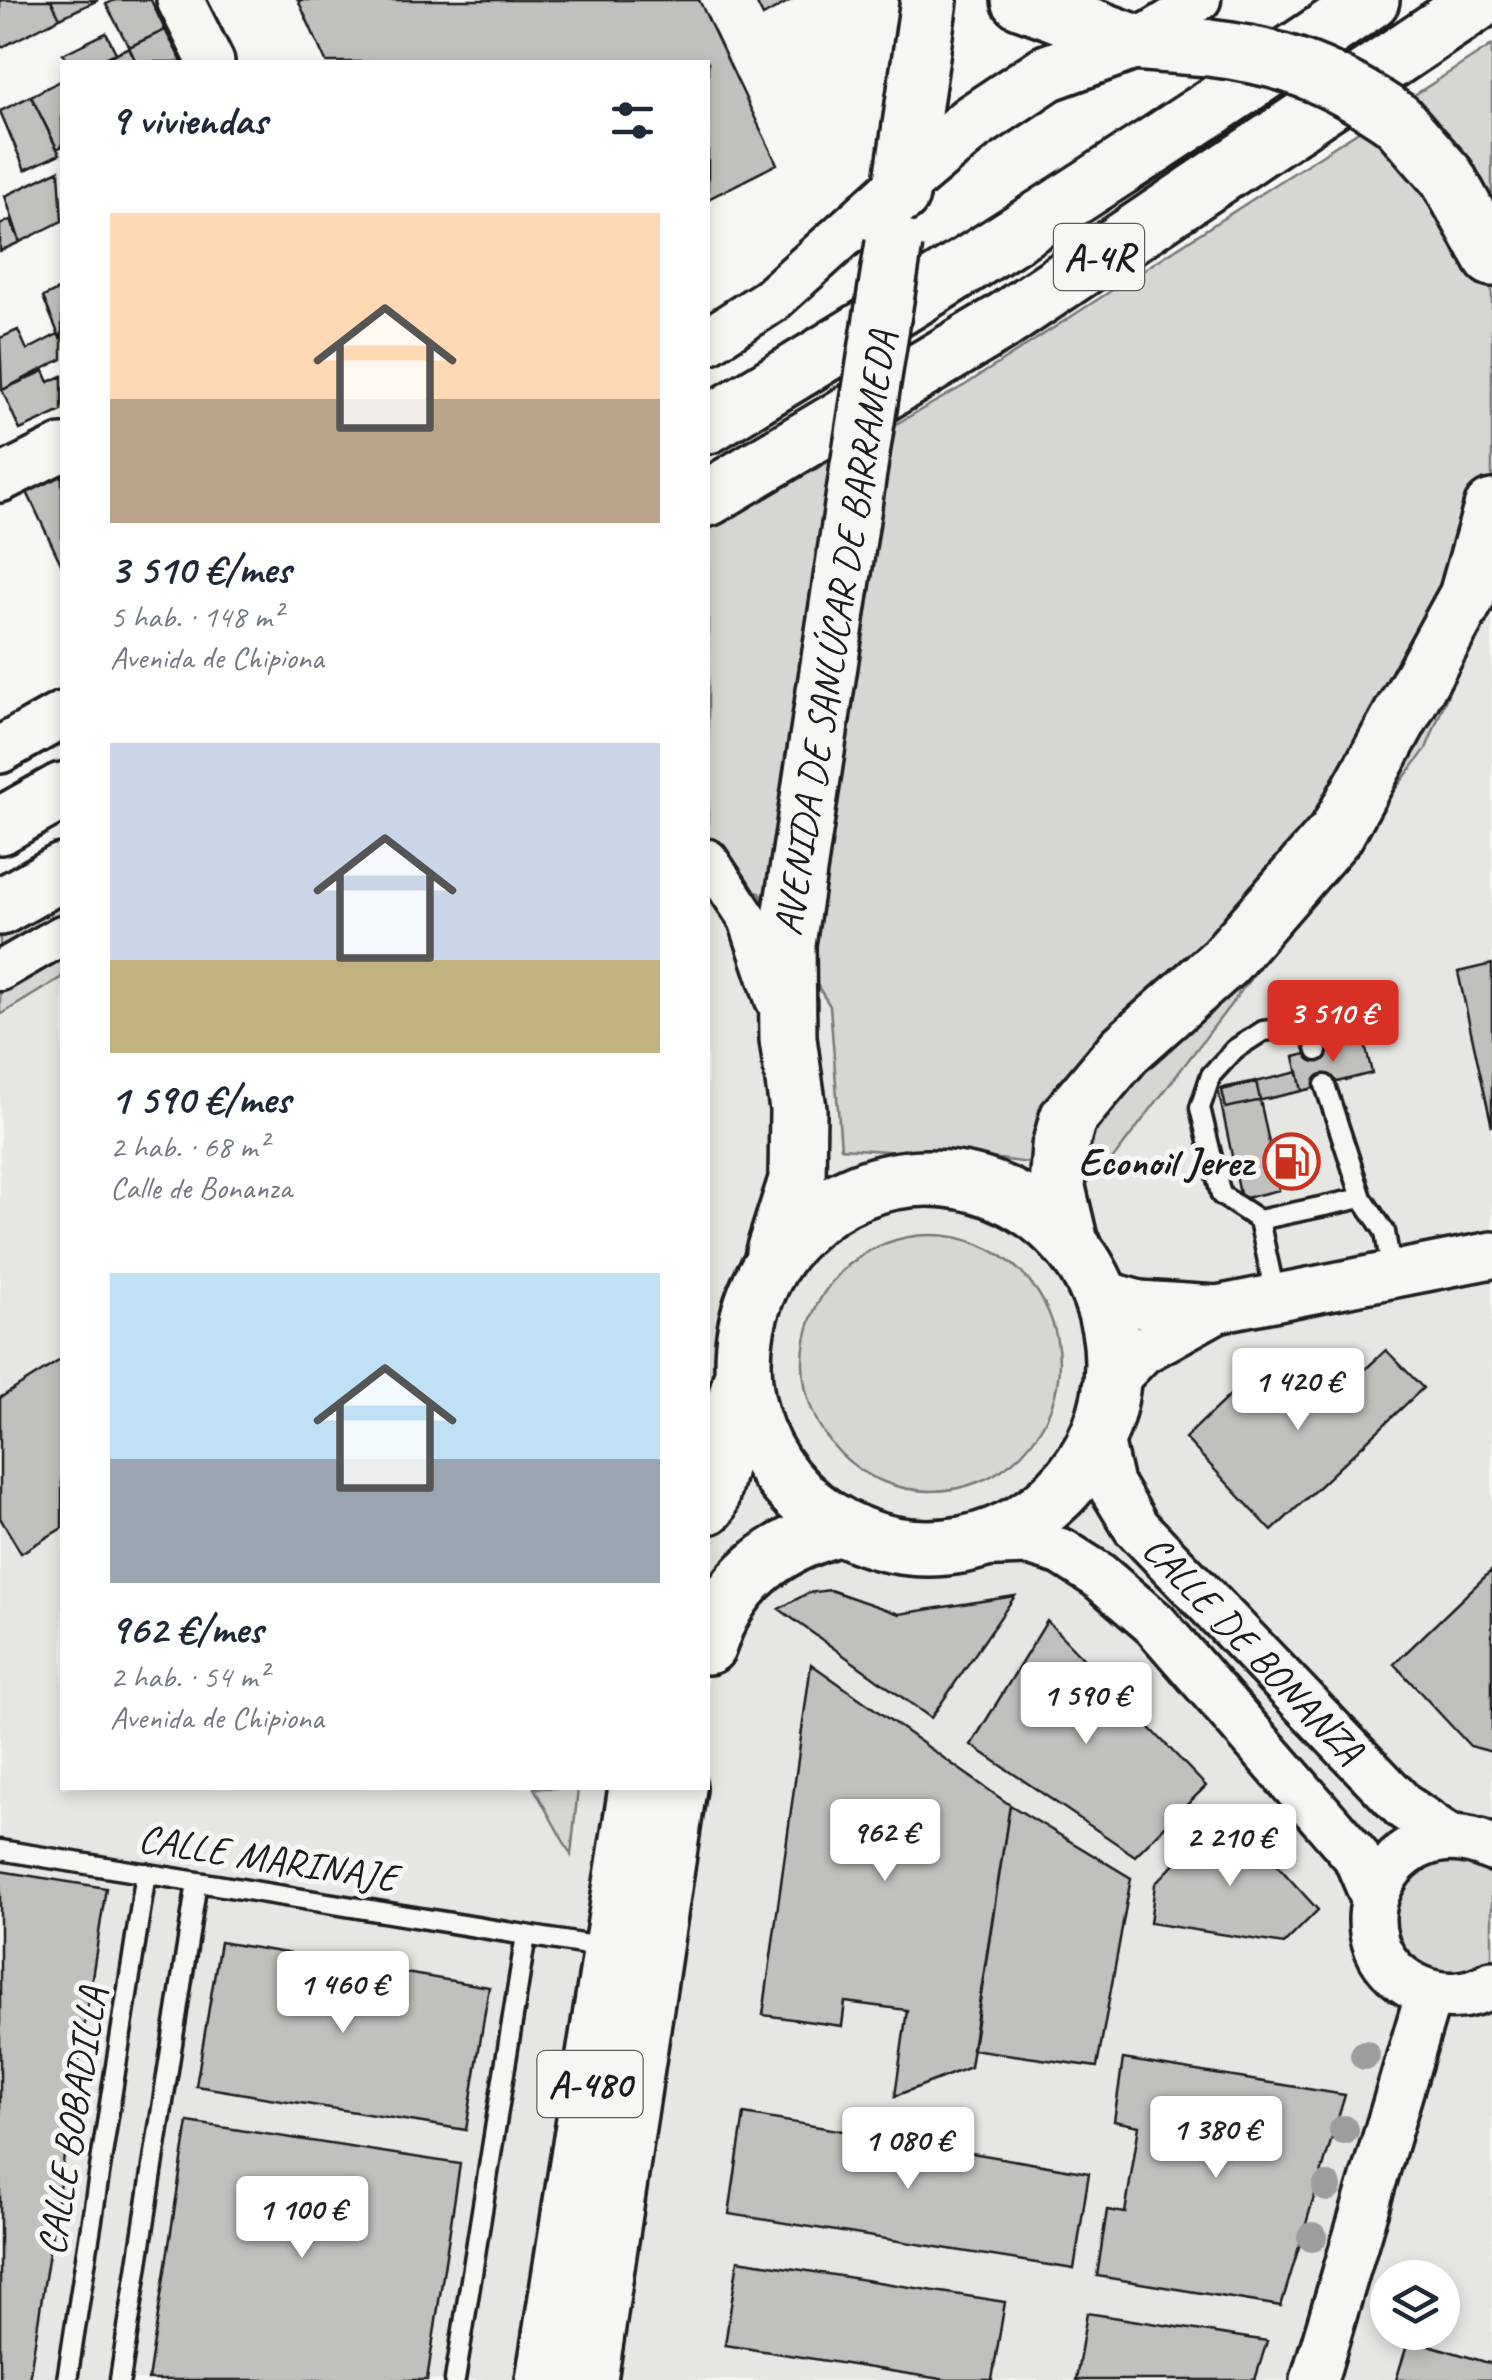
<!DOCTYPE html>
<html lang="es">
<meta charset="utf-8">
<style>
:root{--surface:#fff;--page:#f6f6f7;--text:#1f2937;--muted:#747a83;--accent:#d93025}
body{margin:0;font-family:Caveat,sans-serif;background:var(--page);color:var(--text);height:100vh;display:flex;flex-direction:column;font-size:38px;white-space:nowrap}
*{box-sizing:border-box;margin:0}
p{font-size:32px;color:var(--muted)}
.icon{flex:none;width:55px;height:55px;fill:none;stroke:currentColor;stroke-width:2;stroke-linecap:round;stroke-linejoin:round}
.map{position:relative;flex:1;overflow:hidden}
.drawer{position:absolute;left:60px;top:60px;width:650px;height:1730px;display:flex;flex-direction:column;background:var(--surface);border-radius:0px;box-shadow:0 5px 15px #0003}
.drawer>*{flex:none}
.controls{position:absolute;left:1370px;top:2260px;display:grid;gap:20px}
.controls a{display:grid;place-items:center;width:90px;height:90px;border-radius:50%;background:var(--surface);box-shadow:0 5px 15px #0003;font-size:50px}
.price{position:absolute;translate:-50% -85px;padding:0 22px;border-radius:10px;background:#fff;color:#222;font-size:32px;line-height:65px;filter:drop-shadow(0 2px 5px #0008)}
.price::after{content:'';position:absolute;left:50%;top:60px;width:30px;height:22px;margin-left:-15px;background:inherit;clip-path:polygon(0 0,100% 0,50% 100%)}
.price.on{background:var(--accent);color:#fff}
ul{padding:0;list-style:none}
li{display:grid;align-content:center;gap:20px;height:530px;padding:0 50px}
li span{display:grid;place-items:center;height:310px;border-radius:0px;color:#555}
li>.icon{margin-inline-start:auto}
span .icon{width:180px;height:180px;fill:#fffc;stroke-width:1}
li b{font-size:42px}
h2{display:flex;justify-content:space-between;align-items:center;height:120px;padding:0 50px;font-size:42px}
.map>svg:first-child{display:block}
</style>
<div class="map">
<svg width="1492" height="2380" viewBox="0 0 1492 2380">
<rect width="100%" height="100%" fill="#f6f6f2"/>
<filter id="ink" filterUnits="userSpaceOnUse"><feTurbulence type="fractalNoise" baseFrequency=".01" numOctaves="2"/><feDisplacementMap in="SourceGraphic" scale="20" xChannelSelector="R" yChannelSelector="G"/><feConvolveMatrix kernelMatrix="1 2 1 2 8 2 1 2 1" color-interpolation-filters="sRGB"/></filter>
<g filter="url(#ink)">
<path fill="#e6e6e2" fill-rule="evenodd" d="M1492,584v1796h-1492v-1365l62,-38v811h472l37,65 7,-65h130v-902l52,7 70,113 3,59 159,93 110,15zM1388,2278h54v54h-54z"/>
<path fill="#d6d6d2" stroke="#797977" stroke-width="2.5" d="M1492,45v539l-66,165 -324,424 -110,-15 -151,-10 -11,-142 -70,-113 -52,-7v-356l257,-145z
M62,895v82l-62,38v-84z
M803 1363a128 128 0 1 1 256 0a128 128 0 1 1-256 0Z
M534,1788h44l-7,67z
M1427,1860l52,1 13,10v90c-14,8 -27,18 -44,16 -39,-5 -73,-53 -50,-90 6,-10 20,-19 29,-27z"/>
<path fill="#c0c0bd" stroke="#1c1c1c" stroke-width="2.5" d="M0,0h51l9,18 -60,30z
M51,0h47l-38,18z
M115,0h36l14,30 -36,17 -23,-43z
M298,0h401l78,164 -69,35v-137h-382z
M755,0h36l-28,16z
M165,30l17,32h-46l-7,-15z
M106,33l10,20 -20,9h-29l-4,-8z
M129,47l7,15h-38z
M62,80v66l-5,3 -26,-53z
M31,96l29,58 -35,16 -25,-59z
M59,170l3,51 -42,21 -15,-46z
M10,220l10,22 -20,9v-26z
M62,288v49l-2,1 -17,-41z
M18,330l9,20 31,-16 4,3v22l-60,31 -2,-52z
M44,371l5,11 13,-6v35l-42,19 -18,-40z
M62,473v93l-35,-74z
M1492,964v163l-34,-155z
M1364,1040l8,33 -70,18 -8,-34z
M1298,1072l4,19 -76,17 -4,-18z
M1256,1081l23,109 -38,9 -23,-110z
M1386,1350l37,38 -151,143 -87,-93 69,-66 25,27 37,-36 26,28z
M62,1359v169l-41,25 -21,-35v-120z
M1492,1570v182l-22,-6 -76,-82z
M830,1590l69,24 116,-18 -84,122 -152,-109 29,-16z
M1047,1621l159,165 -71,70 -164,-111z
M811,1664l199,141 -40,262 -75,29 12,-86 -62,-8 -3,24 -79,-11z
M1010,1805l121,73 -34,189 -125,-18z
M1227,1810l91,100 -34,34 -134,-21 5,-39z
M0,1871l106,17 -77,492h-29z
M220,1942l269,45 -23,143 -270,-44z
M1123,2059l222,36 -64,211 -184,-30 10,-66 18,3 14,-87 -25,-5z
M744,2114l345,59 -15,96 -345,-55z
M188,2122l272,42 -33,216h-279z
M738,2260l267,42 -13,78h-45l-222,-35z
M1087,2313l180,28 -12,39h-179z
M1409,2339l83,25v16h-96z"/>
<g fill="none" stroke-linecap="round" stroke-linejoin="round">
<defs>
<path id="service" d="M1325,1085l37,113
M1259,1220l-38,-25 -21,-87 11,-33 24,-26 28,-18 46,-6 8,26
M1276,1298l-17,-78 103,-22 23,34 7,42
M0,1850l606,98
M67,2380l79,-507
M120,2380l77,-498
M455,2380l71,-445"/>
<path id="minor" d="M1133,42l68,-42
M708,859l40,60 27,81
M0,971l62,-36"/>
<g id="tertiary">
<path d="M180,0l31,62"/>
<path d="M708,341l62,-40 133,-120"/>
<path d="M0,479l62,-31"/>
<path d="M0,750l62,-35"/>
<path d="M1100,1293l39,11 78,5 275,-54"/>
<path d="M1112,1382l30,-31 75,-42"/>
<path id="s1" d="M1099,1435l11,49 26,43 268,280 44,30"/>
<path d="M970,1544l59,-2 33,10 36,23 57,49 201,232 18,42"/>
<path d="M1492,1848c-103,-48 -169,96 -74,140 24,11 51,10 74,-4"/>
<path d="M1314,2380l115,-387"/>
</g>
<path id="primary" d="M1020,0l113,42 76,6
M1397,120l50,57 45,81
M903,181l69,-58 75,-50 86,-31
M901,195l28,-195
M708,425c225,-136 446,-276 663,-425
M708,498l294,-176 479,-322
M0,826l62,-35
M0,907l62,-35
M743 1363a185 185 0 1 1 370 0a185 185 0 1 1-370 0Z
M1070,1243l-13,-55 3,-41 8,-29 57,-68 99,-88 113,-130 130,-236 25,-88
M774,1252l23,-72 1,-71 -10,-70 -1,-95 72,-478
M708,1506l33,-126
M708,1646c20,-66 68,-102 133,-119
M544,2380l93,-592
M589,2380l89,-592"/>
</defs>
<use href="#service" stroke="#1c1c1c" stroke-width="25"/>
<use href="#minor" stroke="#1c1c1c" stroke-width="45"/>
<use href="#tertiary" stroke="#1c1c1c" stroke-width="52"/>
<use href="#primary" stroke="#1c1c1c" stroke-width="62"/>
<use href="#service" stroke="#f6f6f2" stroke-width="18"/>
<use href="#minor" stroke="#f6f6f2" stroke-width="38"/>
<use href="#tertiary" stroke="#f6f6f2" stroke-width="45"/>
<use href="#primary" stroke="#f6f6f2" stroke-width="55"/>
<defs>
<path id="primary-bridge" d="M1209,48c77,9 124,28 188,72
M859,466l35,-223"/>
</defs>
<use href="#primary-bridge" stroke="#1c1c1c" stroke-width="62" stroke-linecap="butt"/>
<use href="#primary-bridge" stroke="#f6f6f2" stroke-width="55"/>
</g>
<g fill="#9d9d9b">
<circle cx="1365" cy="2055" r="15"/>
<circle cx="1344" cy="2130" r="15"/>
<circle cx="1327" cy="2187" r="15"/>
<circle cx="1312" cy="2237" r="15"/>
</g>
</g>
<defs>
<symbol id="fuel-ring" viewBox="-11 -11 22 22"><circle r="9.5" fill="#f6f6f2" stroke="#c8321e" stroke-width="1.5"/><path d="M-5.5-6h7V0h2V4h1.3V-2.5L3-4.5l.8-.8L6-3V5H2.5V1h-1V6h-7ZM-4.2-4.7v3.2H.2V-4.7Z" fill="#c8321e"/></symbol>
</defs>
<g fill-rule="evenodd">
<use href="#fuel-ring" x="1260" y="1130" width="63" height="63"/>
</g>
<g text-anchor="middle" dominant-baseline="central" stroke-width="10" stroke-linejoin="round" paint-order="stroke">
<g fill="#f6f6f2" stroke="#5d5d5c" stroke-width="2.5">
<rect x="1054" y="224" width="90" height="66" rx="8"/>
<rect x="537.5" y="2051" width="105" height="66" rx="8"/>
</g>
<g font-size="38" font-weight="bold" fill="#1c1c1c">
<text x="1099" y="257">A-4R</text>
<text x="590" y="2084">A-480</text>
</g>
<g font-size="40" fill="#1c1c1c" stroke="#f6f6f2">
<text transform="translate(835 633) rotate(-81)">AVENIDA DE SANLÚCAR DE BARRAMEDA</text>
<text stroke="none"><textPath href="#s1" startOffset="270">CALLE DE BONANZA</textPath></text>
<text transform="translate(268 1858) rotate(9)">CALLE MARINAJE</text>
<text transform="translate(72 2121) rotate(-81)">CALLE BOBADILLA</text>
</g>
<g font-size="40" font-weight="bold" fill="#1c1c1c" stroke="#f6f6f2" text-anchor="end">
<text x="1252" y="1162">Econoil Jerez</text>
</g>
</g>
</svg>
<div class="controls">
<a><svg class="icon" aria-label="layers" viewBox="0 0 24 24"><path d="M12 4l9 5-9 5-9-5zM3 14l9 5 9-5"/></svg></a>
</div>
<b class="price on" style="left:1333px;top:1065px">3 510 €</b>
<b class="price" style="left:1298px;top:1433px">1 420 €</b>
<b class="price" style="left:1086px;top:1747px">1 590 €</b>
<b class="price" style="left:885px;top:1884px">962 €</b>
<b class="price" style="left:1230px;top:1889px">2 210 €</b>
<b class="price" style="left:343px;top:2036px">1 460 €</b>
<b class="price" style="left:1216px;top:2181px">1 380 €</b>
<b class="price" style="left:908px;top:2192px">1 080 €</b>
<b class="price" style="left:302px;top:2261px">1 100 €</b>
<section class="drawer">
<h2>9 viviendas<svg class="icon" aria-label="filters" viewBox="0 0 24 24"><path d="M4 7h16M4 17h16"/><circle cx="9" cy="7" r="2"/><circle cx="15" cy="17" r="2"/></svg></h2>
<ul>
<li><span style="background:linear-gradient(#ffd9b3 60%,#b9a48a 0)"><svg class="icon" aria-label="home" viewBox="0 0 24 24"><path d="M3 11l9-7 9 7M6 9v11h12V9"/></svg></span><div><b>3 510 €/mes</b><p>5 hab. · 148 m²</p><p>Avenida de Chipiona</p></div></li>
<li><span style="background:linear-gradient(#c9d6e8 70%,#c2b280 0)"><svg class="icon" aria-label="home" viewBox="0 0 24 24"><path d="M3 11l9-7 9 7M6 9v11h12V9"/></svg></span><div><b>1 590 €/mes</b><p>2 hab. · 68 m²</p><p>Calle de Bonanza</p></div></li>
<li><span style="background:linear-gradient(#bfe0f5 60%,#9aa5b1 0)"><svg class="icon" aria-label="home" viewBox="0 0 24 24"><path d="M3 11l9-7 9 7M6 9v11h12V9"/></svg></span><div><b>962 €/mes</b><p>2 hab. · 54 m²</p><p>Avenida de Chipiona</p></div></li>
</ul>
</section>
</div>
